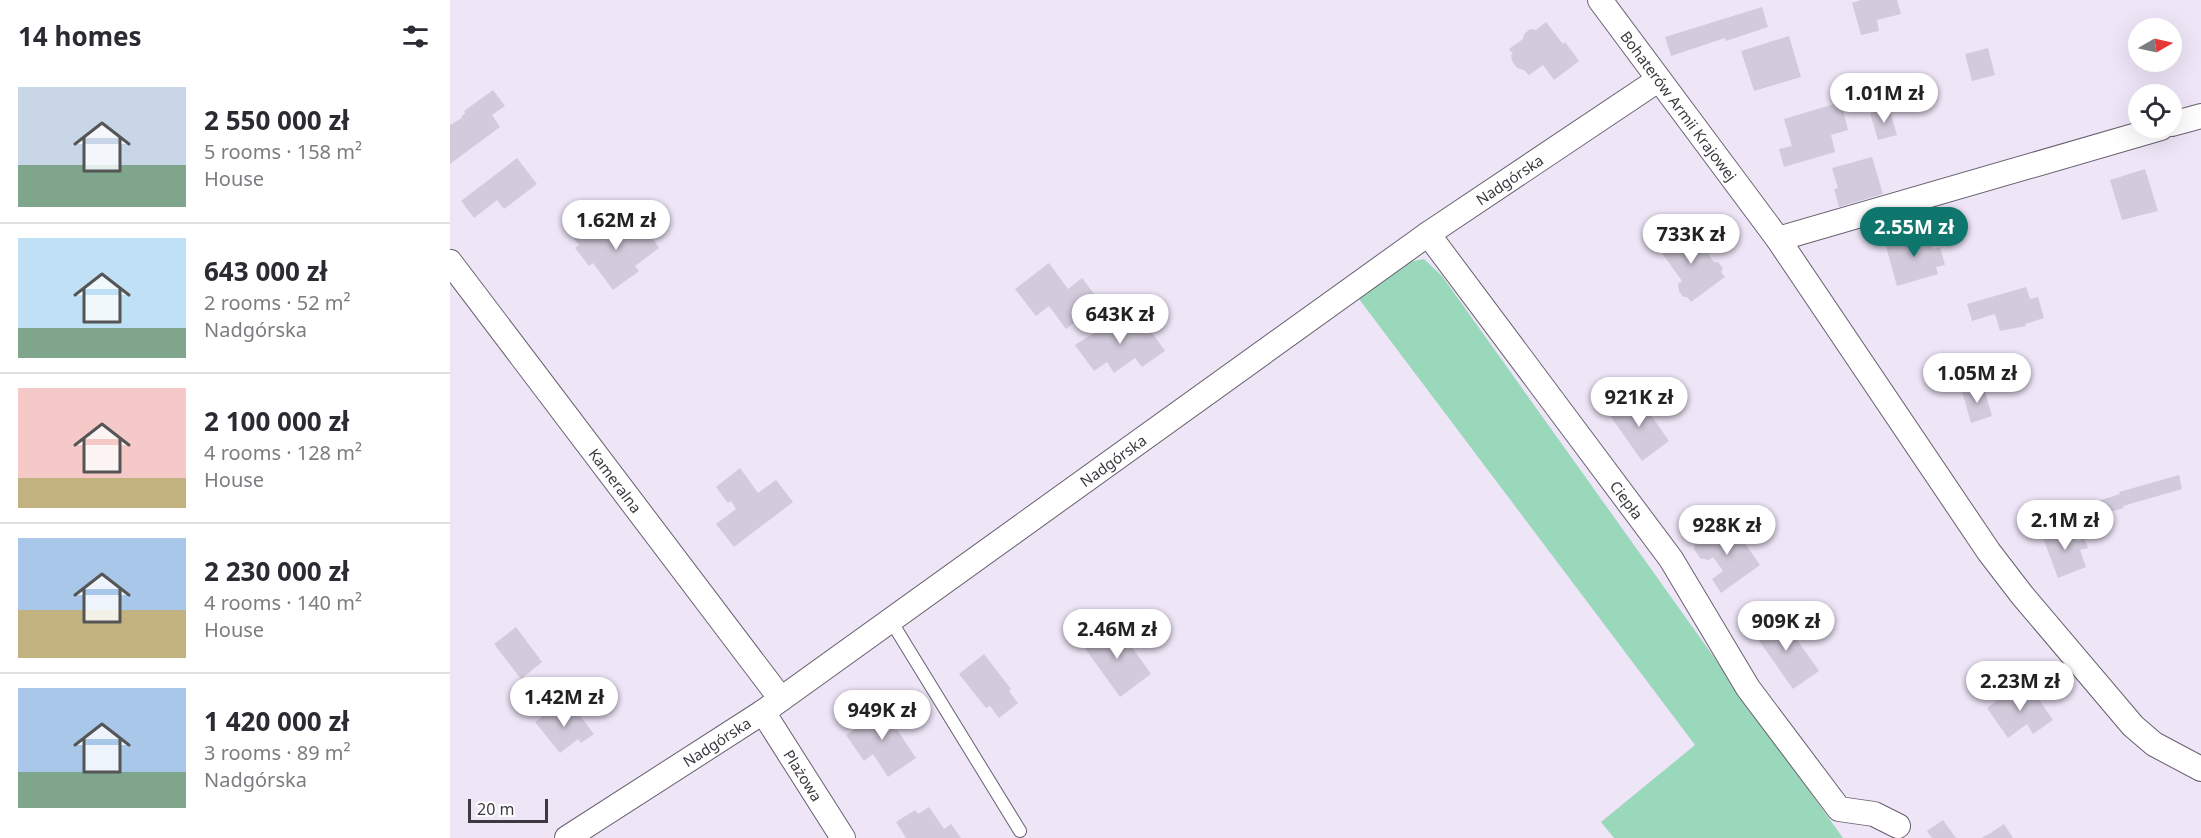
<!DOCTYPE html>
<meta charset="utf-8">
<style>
:root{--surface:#fff;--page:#f7f7f7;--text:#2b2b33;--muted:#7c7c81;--line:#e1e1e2;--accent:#0f766e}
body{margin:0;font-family:"Noto Sans",sans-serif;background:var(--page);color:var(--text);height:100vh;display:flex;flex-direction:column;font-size:22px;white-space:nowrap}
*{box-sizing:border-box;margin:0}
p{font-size:20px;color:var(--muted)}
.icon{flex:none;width:33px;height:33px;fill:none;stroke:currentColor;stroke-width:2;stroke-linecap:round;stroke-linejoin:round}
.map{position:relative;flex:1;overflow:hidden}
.drawer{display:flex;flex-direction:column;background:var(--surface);width:450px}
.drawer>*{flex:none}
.needle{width:39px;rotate:81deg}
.tools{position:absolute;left:1678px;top:18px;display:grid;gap:12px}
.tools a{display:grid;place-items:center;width:54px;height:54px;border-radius:50%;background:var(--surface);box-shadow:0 6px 24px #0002;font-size:30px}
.scale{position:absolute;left:18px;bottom:15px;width:80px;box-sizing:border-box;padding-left:6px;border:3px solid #3c3940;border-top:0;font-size:16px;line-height:21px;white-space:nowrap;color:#3c3940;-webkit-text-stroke:4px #fff;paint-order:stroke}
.price{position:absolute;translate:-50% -51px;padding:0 14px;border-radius:21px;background:#fff;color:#222;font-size:20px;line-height:39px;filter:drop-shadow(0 2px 3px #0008)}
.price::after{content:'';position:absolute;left:50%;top:36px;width:18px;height:14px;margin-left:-9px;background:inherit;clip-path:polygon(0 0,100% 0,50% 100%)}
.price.active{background:var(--accent);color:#fff}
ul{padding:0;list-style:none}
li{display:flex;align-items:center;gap:18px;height:150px;padding:0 18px}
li+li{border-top:2px solid var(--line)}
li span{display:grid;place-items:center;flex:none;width:168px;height:120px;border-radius:0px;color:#555}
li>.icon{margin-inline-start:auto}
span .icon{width:72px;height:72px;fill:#fffc;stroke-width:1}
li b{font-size:26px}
h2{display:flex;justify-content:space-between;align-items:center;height:72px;padding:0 18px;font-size:26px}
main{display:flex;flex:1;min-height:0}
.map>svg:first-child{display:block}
</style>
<main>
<section class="drawer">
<h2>14 homes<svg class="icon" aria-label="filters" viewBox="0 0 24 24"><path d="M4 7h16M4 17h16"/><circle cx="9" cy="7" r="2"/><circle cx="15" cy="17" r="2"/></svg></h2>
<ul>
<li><span style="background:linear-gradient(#c9d6e8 65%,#7fa58c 0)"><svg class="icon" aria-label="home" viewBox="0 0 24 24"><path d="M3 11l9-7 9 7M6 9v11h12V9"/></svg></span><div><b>2 550 000 zł</b><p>5 rooms · 158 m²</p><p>House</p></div></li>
<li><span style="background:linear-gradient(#bfe0f5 75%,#7fa58c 0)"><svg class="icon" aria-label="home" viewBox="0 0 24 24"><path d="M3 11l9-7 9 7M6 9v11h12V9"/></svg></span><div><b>643 000 zł</b><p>2 rooms · 52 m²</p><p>Nadgórska</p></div></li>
<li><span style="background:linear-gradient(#f6c9c9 75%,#c2b280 0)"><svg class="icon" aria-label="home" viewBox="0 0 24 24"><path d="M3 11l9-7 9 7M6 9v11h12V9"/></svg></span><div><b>2 100 000 zł</b><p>4 rooms · 128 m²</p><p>House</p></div></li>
<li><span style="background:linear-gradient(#a9c7e8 60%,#c2b280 0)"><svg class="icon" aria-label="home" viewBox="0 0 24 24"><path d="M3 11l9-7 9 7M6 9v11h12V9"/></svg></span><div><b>2 230 000 zł</b><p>4 rooms · 140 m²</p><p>House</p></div></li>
<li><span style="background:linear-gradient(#a9c7e8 70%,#7fa58c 0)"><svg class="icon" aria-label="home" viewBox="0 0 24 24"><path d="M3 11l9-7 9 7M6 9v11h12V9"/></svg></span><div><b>1 420 000 zł</b><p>3 rooms · 89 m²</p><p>Nadgórska</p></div></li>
</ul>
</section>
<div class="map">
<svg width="1751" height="838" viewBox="0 0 1751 838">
<rect width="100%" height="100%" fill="#eee5f7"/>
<path fill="#9ad8bc" d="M974,259l18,17 401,562h-229l-13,-16 94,-77 -339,-450 47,-32z"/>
<path fill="#d3cbdc" d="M1411,0h36l4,14 -24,6 2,11 -18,4 -9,-32z
M1312,7l6,20 -42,14 -1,-3 -54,18 -6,-19z
M1096,22l17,22 2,-2 14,19 -25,19 -11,-15 -14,10 -5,-5 -7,-2 -5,-7 -1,-6 2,-1 -4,-5 14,-10 1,-5 6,-5 6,1z
M1339,36l12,41 -47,14 -13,-40z
M1538,48l7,27 -23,6 -7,-27z
M43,90l12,16 -13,9 8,12 -50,37v-39l12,-7 -1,-1 4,-4 -1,-2z
M1391,102l7,28 -17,5 4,17 -51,15 -5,-18 13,-3 -8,-27z
M1439,108l8,27 -19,5 -8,-27z
M1422,157l11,37 -44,13 -5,-18 4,-1 -6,-20z
M67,158l20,26 -33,25 -7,-9 -23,18 -13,-17z
M1695,169l13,42 -36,9 -12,-40z
M187,219l7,10 2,-1 13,20 -24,18 4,5 -26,19 -20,-27 -4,3 -14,-18 4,-3 -5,-6 16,-12 5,6 10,-7 8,11z
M1233,227l19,25 3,-2 9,12h4l5,6 -2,4 4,5 -34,25 -4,-5h-4l-4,-6 -1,-7 4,-3 -25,-35z
M1477,231l6,18 7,-2 5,18 -9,2 2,7 -41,12 -12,-43z
M599,263l19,26 14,-11 15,20 -16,12 4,5 -19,14 -17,-23 -13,10 -21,-27z
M1576,287l4,12 8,-2 6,21 -19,6 1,2 -26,5 -5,-17 -23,7 -5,-17z
M673,315l9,12 11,-7 22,31 -23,16 -7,-9 -21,15 -7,-11 -13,9 -19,-26z
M1533,385l9,31 -21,7 -9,-32z
M1187,395l32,46 -27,20 -33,-47z
M290,468l18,25 18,-13 17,22 -59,45 -18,-23 20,-15 -5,-8 -3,2 -12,-16z
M1729,475l3,14 -59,17 1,2 -22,6 -4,-13 22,-7 -1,-2z
M1620,525l7,16 7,-3 4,10 -8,2 6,17 -28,11 -16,-43z
M1283,526l27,39 -39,28 -9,-14 11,-8 -10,-14 -4,3 -9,-2 -6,-9 1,-11 8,-5 10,1 2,4z
M1329,614l40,57 -26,18 -40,-57z
M666,625l35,49 -31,23 -36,-50 9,-6 -3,-5 12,-9 4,5z
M66,627l26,35 -21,17 -27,-35z
M534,654l27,35 -2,2 9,12 -19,15 -9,-12 -4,2 -27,-34z
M1579,685l24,35 -20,14 -6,-10 -19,14 -21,-30 19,-14 4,5z
M121,704l23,30 -13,9 -3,-4 -18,14 -25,-31 20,-15 5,6z
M438,706l11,16 -5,3 22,33 -28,19 -15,-23 -9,7 -18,-26 19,-13 -3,-3 14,-10 3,4z
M479,807l15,22 7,-5 10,14h-55l-10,-16 19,-12 3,4z
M1493,820l13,18h-24l-5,-7z
M1554,824l9,14h-32l8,-4z"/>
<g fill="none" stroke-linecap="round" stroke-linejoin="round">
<defs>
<path id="lane" d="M441,621l129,210"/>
<g id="street">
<path id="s1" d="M1150,0l178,239 211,313 33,43 111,131 21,18 47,25"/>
<path d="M1722,124l29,-8"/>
<path id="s2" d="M978,234l243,325 77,129 91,121 35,5 24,12"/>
<path d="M1328,239l383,-111"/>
<path id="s3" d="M0,262l331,437"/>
<path id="s4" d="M313,712l80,126"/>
<path id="s5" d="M117,838l196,-126 665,-478 230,-154"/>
</g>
</defs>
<use href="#lane" stroke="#68606f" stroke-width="14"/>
<use href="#street" stroke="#68606f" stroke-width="26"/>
<use href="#lane" stroke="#fff" stroke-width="12"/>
<use href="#street" stroke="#fff" stroke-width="24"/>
</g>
<g text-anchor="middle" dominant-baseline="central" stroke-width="4.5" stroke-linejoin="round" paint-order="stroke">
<g font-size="15" fill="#3c3940" stroke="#fff">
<text stroke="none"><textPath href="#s1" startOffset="132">Bohaterów Armii Krajowej</textPath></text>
<text stroke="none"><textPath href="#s5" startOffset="1150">Nadgórska</textPath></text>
<text stroke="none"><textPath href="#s5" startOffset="664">Nadgórska</textPath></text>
<text stroke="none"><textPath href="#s3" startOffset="274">Kameralna</textPath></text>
<text stroke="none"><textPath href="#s2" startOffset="332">Ciepła</textPath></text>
<text stroke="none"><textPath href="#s5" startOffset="178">Nadgórska</textPath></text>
<text stroke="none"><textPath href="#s4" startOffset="75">Plażowa</textPath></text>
</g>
</g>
</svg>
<div class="tools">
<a><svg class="needle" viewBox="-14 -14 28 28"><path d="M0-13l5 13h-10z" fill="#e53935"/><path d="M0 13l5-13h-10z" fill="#7c7c81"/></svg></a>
<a><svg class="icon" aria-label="locate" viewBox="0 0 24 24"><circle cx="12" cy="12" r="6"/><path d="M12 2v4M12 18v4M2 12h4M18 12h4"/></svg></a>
</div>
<div class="scale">20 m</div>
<b class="price" style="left:1434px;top:124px">1.01M zł</b>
<b class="price" style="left:166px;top:251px">1.62M zł</b>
<b class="price active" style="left:1464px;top:258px">2.55M zł</b>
<b class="price" style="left:1241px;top:265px">733K zł</b>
<b class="price" style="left:670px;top:345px">643K zł</b>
<b class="price" style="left:1527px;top:404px">1.05M zł</b>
<b class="price" style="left:1189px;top:428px">921K zł</b>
<b class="price" style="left:1615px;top:551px">2.1M zł</b>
<b class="price" style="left:1277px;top:556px">928K zł</b>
<b class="price" style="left:1336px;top:652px">909K zł</b>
<b class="price" style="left:667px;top:660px">2.46M zł</b>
<b class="price" style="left:1570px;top:712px">2.23M zł</b>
<b class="price" style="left:114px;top:728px">1.42M zł</b>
<b class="price" style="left:432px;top:741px">949K zł</b>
</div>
</main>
